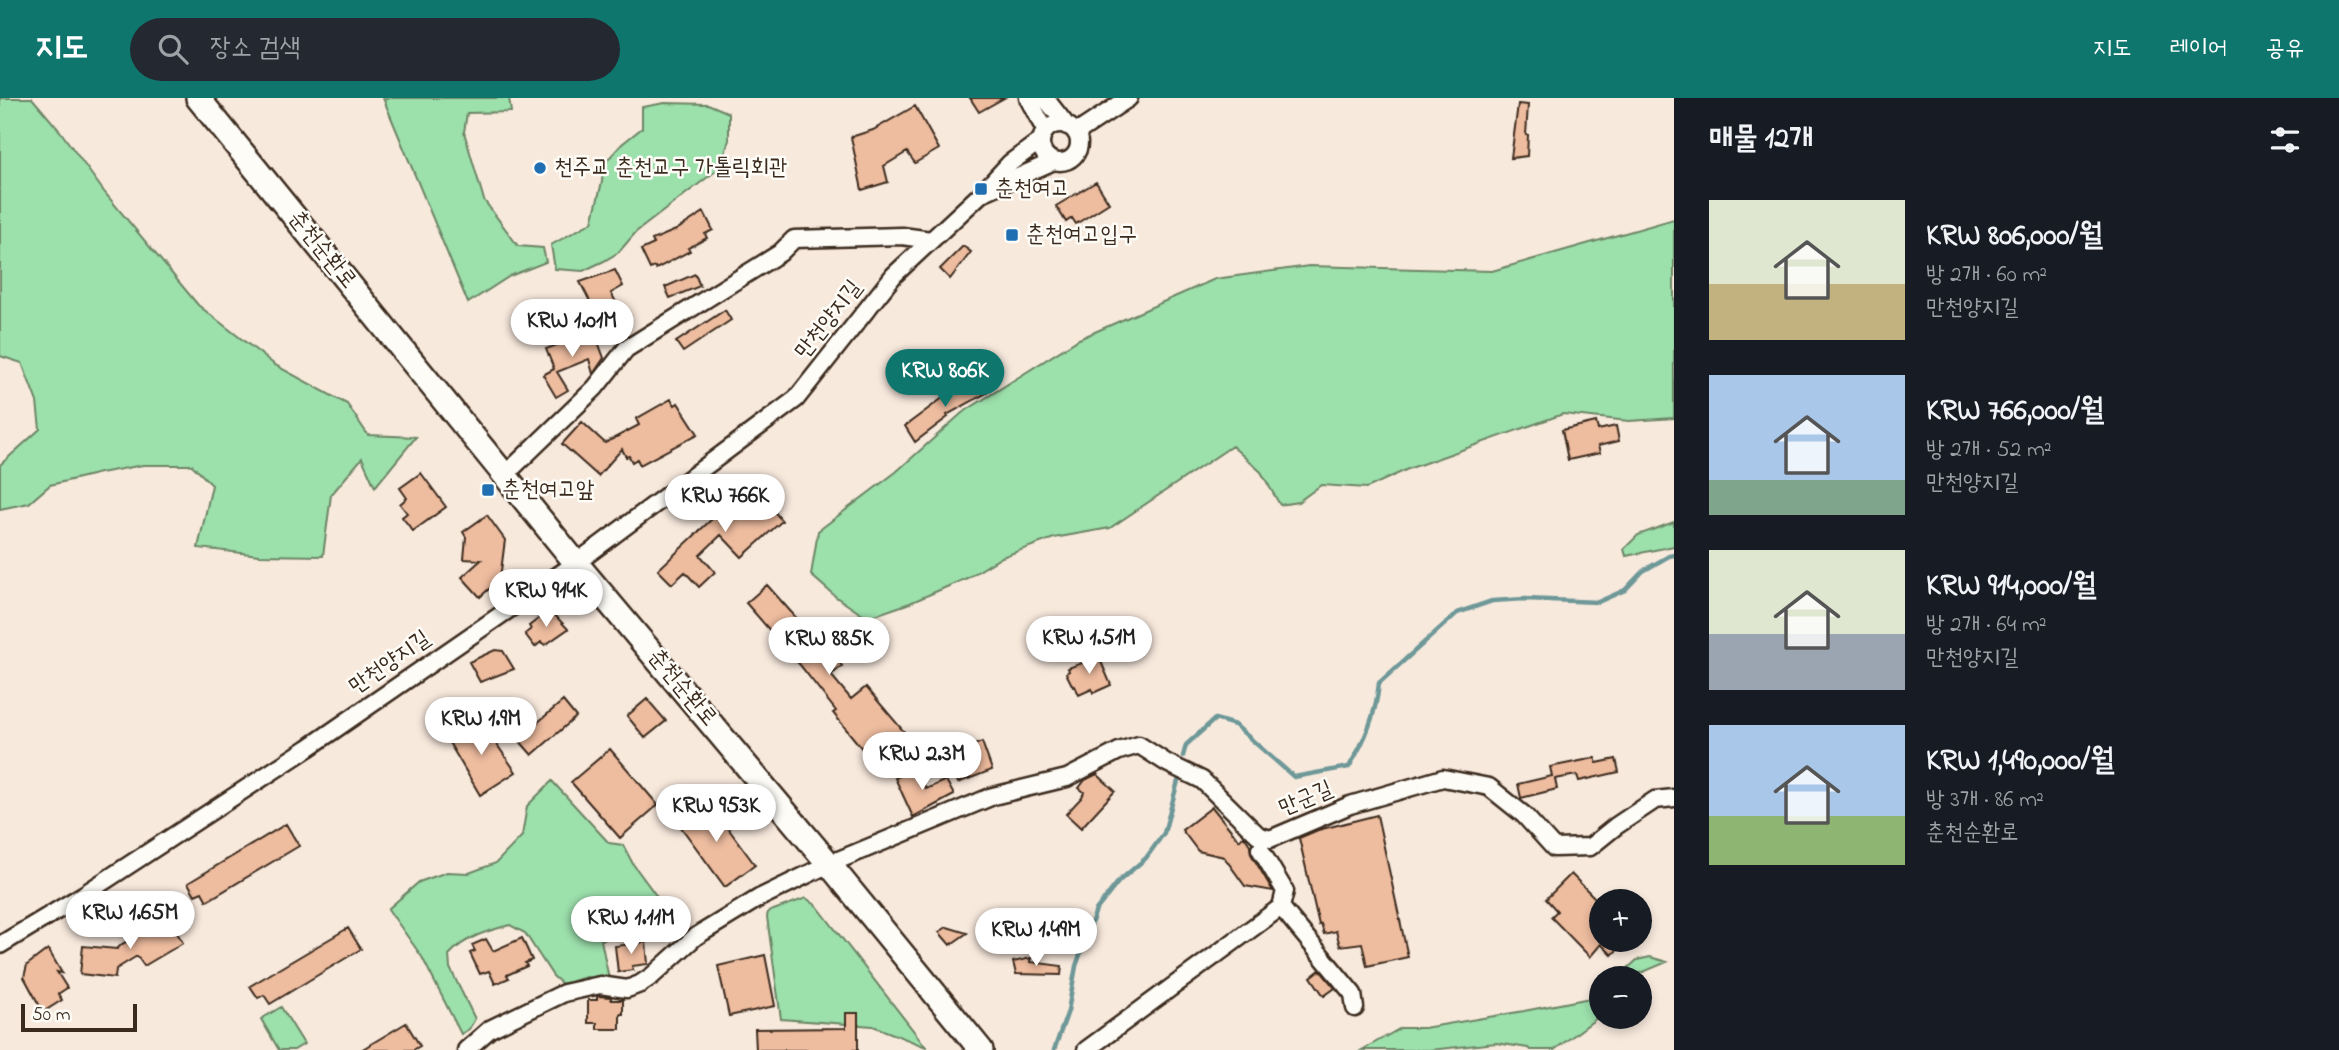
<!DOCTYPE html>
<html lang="ko">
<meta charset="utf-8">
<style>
:root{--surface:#171b24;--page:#242831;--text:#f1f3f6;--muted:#9ea1a6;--accent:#0f766e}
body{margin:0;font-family:"Indie Flower","Poor Story",sans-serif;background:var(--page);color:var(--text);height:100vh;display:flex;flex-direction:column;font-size:26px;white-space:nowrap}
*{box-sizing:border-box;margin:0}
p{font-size:23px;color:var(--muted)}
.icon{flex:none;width:38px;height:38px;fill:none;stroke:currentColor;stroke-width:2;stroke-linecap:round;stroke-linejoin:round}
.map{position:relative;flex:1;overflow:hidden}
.panel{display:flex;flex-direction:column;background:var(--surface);width:665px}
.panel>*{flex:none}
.buttons{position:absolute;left:1589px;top:791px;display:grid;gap:14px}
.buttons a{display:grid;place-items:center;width:63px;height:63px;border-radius:50%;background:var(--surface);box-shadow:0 4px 10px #0003;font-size:35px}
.scale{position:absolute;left:21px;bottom:18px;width:116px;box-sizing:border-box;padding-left:7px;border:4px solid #3b2a1e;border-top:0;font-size:19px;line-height:24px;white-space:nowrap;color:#3b2a1e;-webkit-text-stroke:5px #fdfcf7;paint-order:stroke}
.price{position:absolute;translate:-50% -60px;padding:0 16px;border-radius:24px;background:#fff;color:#222;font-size:23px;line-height:46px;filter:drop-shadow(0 2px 4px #0008)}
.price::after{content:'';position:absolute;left:50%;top:42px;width:21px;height:16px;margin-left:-10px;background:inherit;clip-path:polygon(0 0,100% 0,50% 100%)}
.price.selected{background:var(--accent);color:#fff}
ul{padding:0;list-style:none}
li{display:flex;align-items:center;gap:21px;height:175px;padding:0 35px}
li span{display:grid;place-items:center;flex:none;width:196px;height:140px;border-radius:0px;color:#555}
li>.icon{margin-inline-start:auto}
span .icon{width:84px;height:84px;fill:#fffc;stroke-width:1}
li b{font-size:30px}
h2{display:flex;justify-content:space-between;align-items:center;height:84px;padding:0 35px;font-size:30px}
header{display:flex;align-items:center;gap:42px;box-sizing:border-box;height:98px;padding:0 35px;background:var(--accent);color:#fff}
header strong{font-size:33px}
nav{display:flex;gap:38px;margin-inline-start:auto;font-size:24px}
.search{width:490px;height:63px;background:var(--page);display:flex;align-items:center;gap:18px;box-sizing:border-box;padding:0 24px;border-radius:38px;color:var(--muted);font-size:26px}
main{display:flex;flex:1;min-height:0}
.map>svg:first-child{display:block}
</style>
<header>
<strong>지도</strong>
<div class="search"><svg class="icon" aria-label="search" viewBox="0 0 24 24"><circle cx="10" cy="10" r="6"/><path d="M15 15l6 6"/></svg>장소 검색</div>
<nav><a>지도</a><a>레이어</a><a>공유</a></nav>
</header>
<main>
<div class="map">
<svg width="1674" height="952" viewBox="0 0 1674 952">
<rect width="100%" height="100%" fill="#f8e9dd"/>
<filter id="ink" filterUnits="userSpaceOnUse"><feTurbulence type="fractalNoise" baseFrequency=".0143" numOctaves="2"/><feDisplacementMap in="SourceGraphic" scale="14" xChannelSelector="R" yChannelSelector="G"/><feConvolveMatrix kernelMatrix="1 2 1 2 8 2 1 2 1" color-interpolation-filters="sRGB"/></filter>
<g filter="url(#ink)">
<path fill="#9ce0ac" stroke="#6c8565" stroke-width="2" d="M0,0h32l28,33 45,62 93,112 77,60 72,39 21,31 48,2 -41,50 -13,-29 -31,37 -8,61 -64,-1 -61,-7 14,-63 -20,-20h-49l-43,8 -50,12 -21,18 -29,6v-44l40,-36 -3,-27 -15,-39 -22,-7z
M383,0h126l2,14 -44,1 -3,19 20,68 34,46 25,2 3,14 -36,14 -42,27z
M665,5l43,1 21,9v27l-8,27 -85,65 -17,20 -15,9 -21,10 -28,-2 -4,-24 41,-23 10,-40 1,-17 19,-21 20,-16v-21z
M1674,121v199l-45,3 -66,-7 -155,55 -41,19 -46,-3 -23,17 -18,3 -19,-33 -29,-26 -122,82 -56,10 -52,19 -35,21 -57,25 -43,15 -31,-21 -25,-22 7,-44 78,-59 66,-59 117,-74 136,-60 94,-13 183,5z
M1674,424v24l-48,10 -2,-7 14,-14z
M552,683l57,62 14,2 10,19 38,52 -21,11 -49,13 8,39 -23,-2 -24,7 -9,-8 -28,-43 -15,-8c-23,6 -45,12 -61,30l1,13 25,51 -6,10 -8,5 -39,-77 -34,-48 31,-27 28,-10 22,1 27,-10 26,-27 5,-30z
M806,800l11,8 109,141 -53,-21 -92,-7 -14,-102 1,-5z
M1650,859l17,5 -38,16h-12l20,-18z
M1601,893v24l-47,35h-24l-2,-2 -32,-5 -66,7h-68l39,-22h23l100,-17 66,-13z
M281,909l23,37 -10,6h-15l-18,-31z"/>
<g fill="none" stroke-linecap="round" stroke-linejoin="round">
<path stroke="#6e9898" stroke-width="4.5" d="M1183,658l3,-11 29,-26 20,6 59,52 55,-10c16,-27 27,-52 30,-84l78,-70 35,-12 33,-2 73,3 27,-12 18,-19 26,-15 5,-1
M1054,952l14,-39 8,-45 20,-56 23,-29 27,-23 18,-25 14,-52"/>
</g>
<path fill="#eebc9f" stroke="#3b2a1e" stroke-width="2" d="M970,0h34l-25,14z
M1518,6l10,1 -2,30h2l-1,21 -16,2z
M915,8l24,43 -24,14 -8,-11 -23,14 4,16 -26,8 -11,-53 22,-7z
M1096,84l13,21 -33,21 -4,-6 -6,4 -10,-16z
M704,114l9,18 -8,4 2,4 -19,10 2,3 -34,18 -1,-2 -5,2 -9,-19 13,-6 -2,-4 24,-10z
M963,148l8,6 -21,27 -10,-10z
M615,172l8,16 -12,7 5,9 -21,9 -15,-29z
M695,176l5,12 -30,12 -5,-11z
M725,212l6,10 -48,32 -7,-10z
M594,233l10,27 -11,16 -4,-15 -32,13 11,18 -12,7 -13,-22 11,-6 -8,-20z
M980,280l8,14 -41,23 1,2 -33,25 -10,-16 43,-32z
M671,301l4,6 3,-2 20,31 -58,31 -3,-6 -5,3 -3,-6 -3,1 -4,-8 -24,27 -36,-32 20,-22 23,21 34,-18 -3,-6z
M1596,324l2,8 18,-4 3,15 -21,5 2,7 -32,7 -6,-30z
M421,375l25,34 -33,24 -11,-14 5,-4 -7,-9 7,-6 -7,-10z
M749,382l33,41 -40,36 -21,-22 -21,20 15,17 -16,15 -14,-15 -13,12 -14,-14 75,-71 -3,-3z
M487,417l18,25 -5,39 -20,18 -18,-20 19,-17 -17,-1 2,-22 -3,-5z
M767,487l56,63 3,-3 16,21 -11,9 20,24 15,-12 40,47 -34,27 -39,-48 3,-2 -36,-46 -54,-62z
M550,512l18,19 -23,16 -4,-3 -6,5 -10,-13 6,-5 -2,-3z
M495,552l8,1 11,18 -34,13 -11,-20z
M1099,559l12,28 -18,8 -1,-4 -13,6 -4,-9 -2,1 -7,-14 3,-2 -1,-3z
M647,601l19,22 -21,17 -18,-22z
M563,603l13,16 -44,38 -14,-16z
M479,621l37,53 -36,23 -33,-56z
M982,644l10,28 -34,13 -10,-28z
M610,651l48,56 -38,33 -49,-56z
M1595,660l2,5 19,-4 3,13 -40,9 -2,-6 -22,4 2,10 -36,9 -3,-14 34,-8 -2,-9z
M916,670l10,21 20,-9 8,15 -41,22 -18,-39z
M1097,676l18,17 -34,37 -15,-14 16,-17 2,-5 -5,-4 6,-8z
M708,703l47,64 -30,22 -47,-64z
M1212,709l27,33 5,-4 6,9 1,9 22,37 -28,-5 -21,-29 -26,-6 -16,-21z
M1377,717l31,142 -41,9 -5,-23 -22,3 -4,-15 -12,3 -3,-10 -2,1 -20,-87 19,-8z
M286,726l13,22 -92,55 -5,-9 -7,3 -7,-12z
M1571,776l30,30v36h26l-15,15 -11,-11 -11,13 -39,-40 6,-6 -11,-12z
M169,821l14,24 -39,23 -7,-10 -21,13 -1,9 -35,-4 3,-28 34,3 5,-5z
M947,829l20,6 -17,12 -11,-13z
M348,830l13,21 -91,55 -6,-9 -6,3 -8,-12z
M522,840l10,22 -7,3 2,3 -20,9 2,3 -14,6 -6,-13 -9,3 -10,-21 5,-2 -3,-6 14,-6 7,12z
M646,844l2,22 -16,2 1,4 -15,2 -3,-26z
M48,851l14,24 -5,-1 10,16 -9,6 4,6 -19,12 -19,-35 3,-12z
M765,857l10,51 -46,10 -11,-50z
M1031,860l-1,4 32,4 -1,9 -45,-1 -3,-12z
M1320,872l15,18 -11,8 -13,-19z
M597,898l14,1v3h12v14h-3v15h-23v-6h-9v-23h9z
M846,915h12v37h-102l-1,-21 91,-1z
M406,925l14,23 -7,4h-52z"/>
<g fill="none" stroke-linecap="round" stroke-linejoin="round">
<defs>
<path id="street" d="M1028,0l17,32
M1045,0l22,28
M1041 45a19 19 0 1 1 38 0a19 19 0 1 1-38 0Z
M1076,35l53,-35
M1040,43l-30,22 -28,30 72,-32
M505,377l90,-87 31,-39 154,-96 14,-14 108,-3 29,4
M1260,751l25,42 -4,16 72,87 2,14
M0,847l83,-50 225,-147 268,-185 220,-164 98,-124 88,-82
M466,952l24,-21 74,-36 36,-8 27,4 13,-5 12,-8 43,-39 64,-39 70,-34 164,-68 74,-18 52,-27 20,-6 28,18 35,17 56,55 12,4 80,-34 93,-27 46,9 35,28 30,33 36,-1 26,-21 39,-26 19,-2
M1086,952l195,-143"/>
<path id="secondary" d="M198,0l378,465 253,301 152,186"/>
</defs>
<use href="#street" stroke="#3b2a1e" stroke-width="21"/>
<use href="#secondary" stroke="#3b2a1e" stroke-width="28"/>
<use href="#street" stroke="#fdfcf7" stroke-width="16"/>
<use href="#secondary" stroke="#fdfcf7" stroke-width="23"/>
</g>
</g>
<g fill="#1f6fb2" stroke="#fdfcf7" stroke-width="2.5">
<circle cx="540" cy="70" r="7"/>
<rect x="974" y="84" width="14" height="14" rx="3.5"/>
<rect x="1005" y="130" width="14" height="14" rx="3.5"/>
<rect x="481" y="385" width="14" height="14" rx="3.5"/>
</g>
<g text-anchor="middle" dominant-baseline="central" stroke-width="5" stroke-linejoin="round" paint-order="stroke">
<g font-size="23" fill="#3b2a1e" stroke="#fdfcf7" text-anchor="start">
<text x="554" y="70">천주교 춘천교구 가톨릭회관</text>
<text x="995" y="91">춘천여고</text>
<text x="1026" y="137">춘천여고입구</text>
<text x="502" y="392">춘천여고앞</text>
</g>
<g font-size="23" fill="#3b2a1e" stroke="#fdfcf7">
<text transform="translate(322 152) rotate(51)">춘천순환로</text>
<text transform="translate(829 222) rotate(-52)">만천양지길</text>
<text transform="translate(390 565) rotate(-35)">만천양지길</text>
<text transform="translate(682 590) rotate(50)">춘천순환로</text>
<text transform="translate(1306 701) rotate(-23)">만군길</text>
</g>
</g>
</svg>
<div class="buttons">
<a>+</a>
<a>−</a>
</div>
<div class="scale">50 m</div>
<b class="price" style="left:572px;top:261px">KRW 1.01M</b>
<b class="price selected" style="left:945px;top:311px">KRW 806K</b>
<b class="price" style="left:725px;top:436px">KRW 766K</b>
<b class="price" style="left:546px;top:531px">KRW 914K</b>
<b class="price" style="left:1089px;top:578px">KRW 1.51M</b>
<b class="price" style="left:829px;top:579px">KRW 885K</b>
<b class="price" style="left:481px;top:659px">KRW 1.9M</b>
<b class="price" style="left:922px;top:694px">KRW 2.3M</b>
<b class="price" style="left:716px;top:746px">KRW 953K</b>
<b class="price" style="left:130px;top:853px">KRW 1.65M</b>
<b class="price" style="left:631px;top:858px">KRW 1.11M</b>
<b class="price" style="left:1036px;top:870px">KRW 1.49M</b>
</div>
<section class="panel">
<h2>매물 12개<svg class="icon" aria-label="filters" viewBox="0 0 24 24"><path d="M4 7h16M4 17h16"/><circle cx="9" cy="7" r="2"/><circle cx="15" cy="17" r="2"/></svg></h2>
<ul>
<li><span style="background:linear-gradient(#dfe7d0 60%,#c2b280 0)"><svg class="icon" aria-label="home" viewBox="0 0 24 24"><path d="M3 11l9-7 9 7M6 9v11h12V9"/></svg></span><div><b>KRW 806,000/월</b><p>방 2개 · 60 m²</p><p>만천양지길</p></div></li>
<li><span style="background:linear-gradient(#a9c7e8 75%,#7fa58c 0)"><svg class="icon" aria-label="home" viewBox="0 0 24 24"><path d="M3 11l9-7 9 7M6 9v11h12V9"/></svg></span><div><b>KRW 766,000/월</b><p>방 2개 · 52 m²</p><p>만천양지길</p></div></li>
<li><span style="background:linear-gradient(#dfe7d0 60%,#9aa5b1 0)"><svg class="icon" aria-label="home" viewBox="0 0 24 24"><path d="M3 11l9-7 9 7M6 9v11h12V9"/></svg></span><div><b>KRW 914,000/월</b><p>방 2개 · 64 m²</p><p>만천양지길</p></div></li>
<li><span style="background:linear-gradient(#a9c7e8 65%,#8fb573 0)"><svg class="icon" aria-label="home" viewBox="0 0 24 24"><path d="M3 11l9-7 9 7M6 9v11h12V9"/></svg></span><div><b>KRW 1,490,000/월</b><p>방 3개 · 86 m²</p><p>춘천순환로</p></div></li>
</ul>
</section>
</main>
